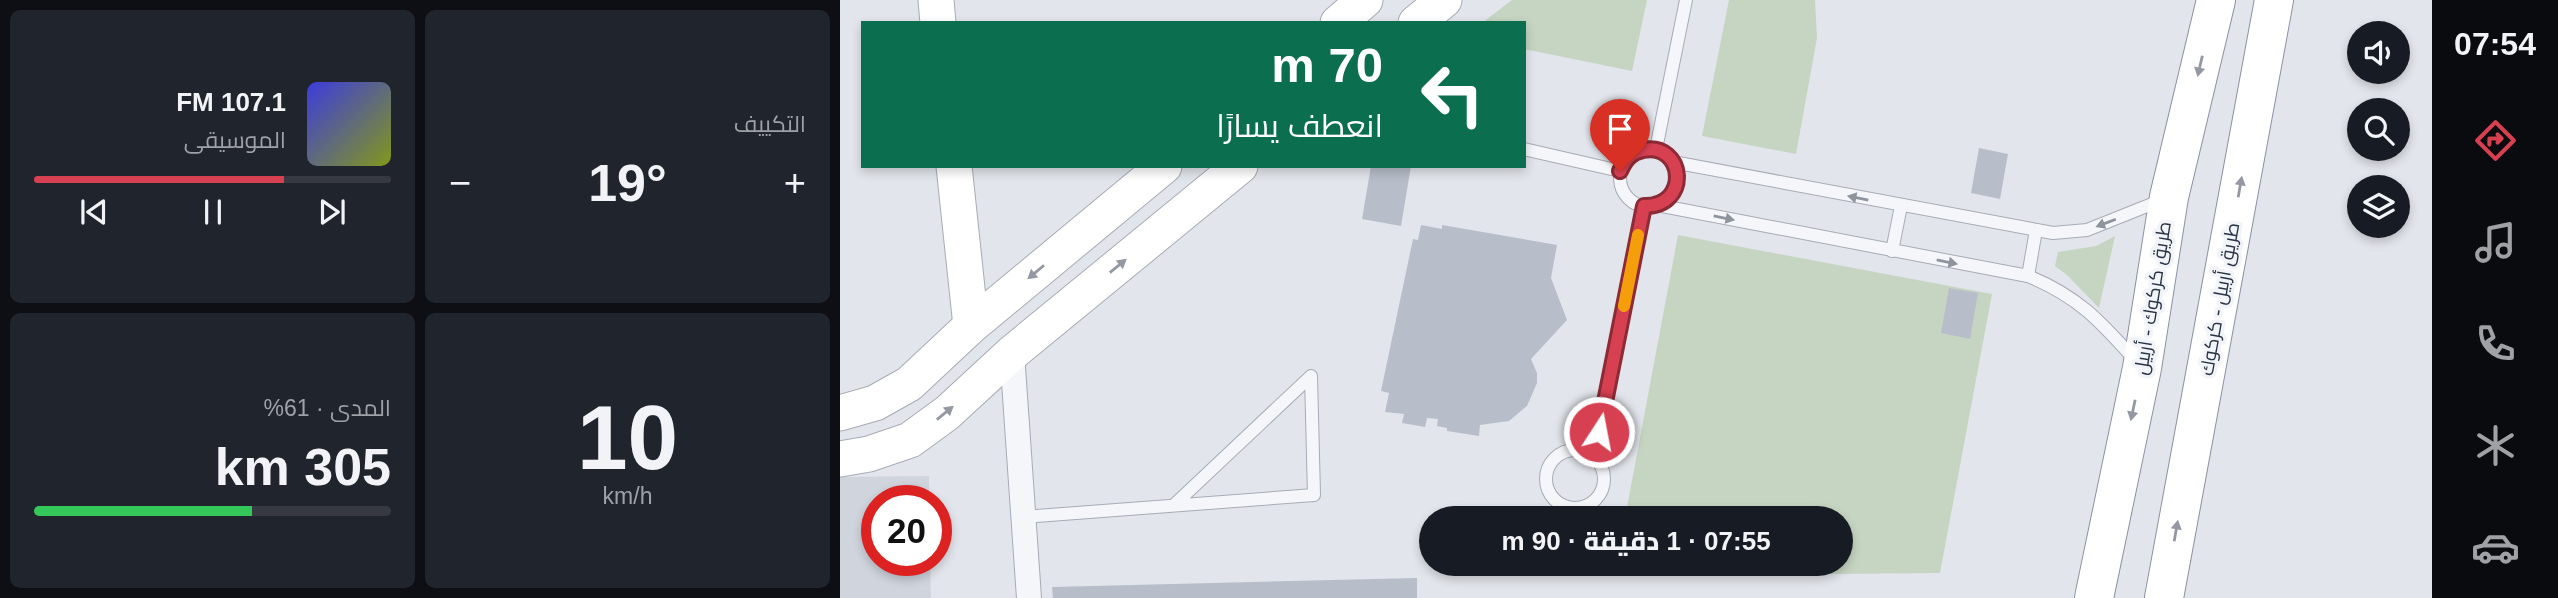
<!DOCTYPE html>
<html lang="ar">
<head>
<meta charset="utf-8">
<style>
  body { margin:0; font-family:Arial,Cairo,sans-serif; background:#20242c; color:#f1f3f6; direction:rtl; height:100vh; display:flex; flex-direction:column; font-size:26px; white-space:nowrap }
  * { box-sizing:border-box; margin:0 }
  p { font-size:23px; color:#9ea1a6 }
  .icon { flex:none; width:38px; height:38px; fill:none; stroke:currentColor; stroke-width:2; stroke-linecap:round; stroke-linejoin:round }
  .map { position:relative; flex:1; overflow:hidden; direction:ltr }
  .drawer { display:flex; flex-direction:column; gap:10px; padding:10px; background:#0d0f14; width:840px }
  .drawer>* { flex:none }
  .top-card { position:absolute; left:21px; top:21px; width:665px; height:147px; border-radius:0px; box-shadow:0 4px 10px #0003; direction:rtl; background:#0b6e4f; color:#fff; overflow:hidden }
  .buttons { position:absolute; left:1507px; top:21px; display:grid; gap:14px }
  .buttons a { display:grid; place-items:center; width:63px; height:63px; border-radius:50%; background:#171b24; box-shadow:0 4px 10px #0003; font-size:35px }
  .speed { position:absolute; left:21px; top:485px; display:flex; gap:14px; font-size:35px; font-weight:700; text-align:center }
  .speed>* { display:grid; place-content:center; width:91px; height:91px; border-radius:50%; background:#171b24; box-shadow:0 4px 10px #0003; line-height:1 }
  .speed .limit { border:10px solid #d22; background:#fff; color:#111 }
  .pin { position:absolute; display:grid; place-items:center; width:60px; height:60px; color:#fff; margin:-72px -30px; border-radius:50% 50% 50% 0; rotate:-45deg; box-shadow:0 0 7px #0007 }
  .pin .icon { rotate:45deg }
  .me { position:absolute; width:77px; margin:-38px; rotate:11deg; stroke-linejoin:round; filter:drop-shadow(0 0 5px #0008) }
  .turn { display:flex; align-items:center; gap:24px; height:147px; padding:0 28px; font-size:32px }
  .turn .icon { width:91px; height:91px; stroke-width:2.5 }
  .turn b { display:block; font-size:49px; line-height:60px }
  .big { font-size:52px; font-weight:800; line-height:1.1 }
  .drawer .widget { flex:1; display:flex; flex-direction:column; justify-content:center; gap:10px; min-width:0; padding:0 24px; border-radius:10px; background:#20242c }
  .drawer .dial { align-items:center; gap:0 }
  .dial b { font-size:91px; line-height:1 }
  .song { display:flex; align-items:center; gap:21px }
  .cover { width:84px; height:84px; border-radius:10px; background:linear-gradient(135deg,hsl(240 70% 55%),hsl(70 70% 35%)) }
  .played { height:7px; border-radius:4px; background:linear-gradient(90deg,#d74051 70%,#363941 70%) }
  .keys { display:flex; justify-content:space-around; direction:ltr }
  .heat { display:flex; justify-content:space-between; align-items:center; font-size:38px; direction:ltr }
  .charge { height:10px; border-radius:5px; background:linear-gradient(90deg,#34c759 61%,#363941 0) }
  .drawer .tiles { flex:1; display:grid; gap:10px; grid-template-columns:repeat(2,1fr) }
  .trip { position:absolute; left:579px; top:506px; width:434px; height:70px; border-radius:35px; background:#171b24; box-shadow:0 4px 10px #0003; font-weight:800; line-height:70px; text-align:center; direction:rtl }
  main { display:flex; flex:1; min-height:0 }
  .dock { display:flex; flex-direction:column; width:126px; justify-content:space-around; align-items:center; background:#090b0e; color:#9ea1a6 }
  .dock .icon { width:49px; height:49px }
  .dock .on { color:#d74051 }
  .dock b { font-size:32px; color:#f1f3f6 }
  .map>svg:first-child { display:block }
  .built { fill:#cfd4dd }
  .green { fill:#c6d5c2 }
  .building { fill:#b8bec9 }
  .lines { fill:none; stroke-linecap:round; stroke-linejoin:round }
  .lane-casing { stroke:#a6acb6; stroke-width:14 }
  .street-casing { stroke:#a6acb6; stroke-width:26 }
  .secondary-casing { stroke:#a6acb6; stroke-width:37 }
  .highway-casing { stroke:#8892a3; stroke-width:40 }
  .lane { stroke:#f5f6f9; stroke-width:12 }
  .street { stroke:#f5f6f9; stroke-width:24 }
  .secondary { stroke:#fff; stroke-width:35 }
  .highway { stroke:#fff; stroke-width:38 }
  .oneway { fill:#9498a2 }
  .oneway2 { fill:#8e949e }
  .route-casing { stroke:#8c2a35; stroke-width:18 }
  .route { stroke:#d74051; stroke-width:12 }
  .slow { stroke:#f59e0b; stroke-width:12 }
  .labels { text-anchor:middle; stroke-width:7; stroke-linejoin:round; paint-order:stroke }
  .street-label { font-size:19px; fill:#283244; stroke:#f1f4f8 }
</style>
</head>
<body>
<main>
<nav class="dock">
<b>07:54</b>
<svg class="icon on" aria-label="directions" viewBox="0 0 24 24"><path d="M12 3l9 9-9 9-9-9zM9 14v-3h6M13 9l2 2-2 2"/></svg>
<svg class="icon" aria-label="music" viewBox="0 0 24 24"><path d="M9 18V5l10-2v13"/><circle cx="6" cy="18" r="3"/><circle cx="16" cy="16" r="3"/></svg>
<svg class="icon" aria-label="phone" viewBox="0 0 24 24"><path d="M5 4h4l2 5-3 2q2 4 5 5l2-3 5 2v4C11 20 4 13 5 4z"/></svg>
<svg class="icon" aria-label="climate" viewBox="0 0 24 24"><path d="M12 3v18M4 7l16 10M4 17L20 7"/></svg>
<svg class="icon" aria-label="car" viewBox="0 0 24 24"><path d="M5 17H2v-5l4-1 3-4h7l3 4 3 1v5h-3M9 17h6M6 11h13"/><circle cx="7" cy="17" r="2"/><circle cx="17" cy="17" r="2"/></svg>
</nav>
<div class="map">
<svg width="1592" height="598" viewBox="0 0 1592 598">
  <rect width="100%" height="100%" fill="#e2e5eb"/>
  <!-- built -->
  <path class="built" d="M89,476V500H37V560H90L91,598H0V477Z"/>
  <!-- green -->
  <g class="green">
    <path d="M672,0H807L792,71L684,49V23H642Z"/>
    <path d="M889,0H975L977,38L956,154L862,136Z"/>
    <path d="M838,235L1152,294L1100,573L774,576L776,564H1001V518H785Z"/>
    <path d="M1275,236L1259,308L1227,275L1215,266L1218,252L1256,246Z"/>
  </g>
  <!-- building -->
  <g class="building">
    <path d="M1139,148L1168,154L1160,199L1131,193Z"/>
    <path d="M531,166H571L561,226L522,219Z"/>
    <path d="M581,225L602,229V225L717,245L711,278L727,320L691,359L697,373V383L687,406L669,421L640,425L639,436L607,431V428L597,426L598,419L587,418L585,427L562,423L564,414L545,412L549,393L541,391L573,239L578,240Z"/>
    <path d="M1109,288L1138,293L1130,339L1101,333Z"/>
    <path d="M577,578V598H213L212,587Z"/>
  </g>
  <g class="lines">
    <!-- lane casing -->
    <g class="lane-casing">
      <g id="lane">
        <path d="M684,149L780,171"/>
        <path d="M816,149L846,0"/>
        <circle cx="809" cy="178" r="29"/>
        <path d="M833,162L1213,233L1247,230L1322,200"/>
        <path d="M817,205L1188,276C1239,297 1260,321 1296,361"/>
        <path d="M1052,251L1061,206"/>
        <path d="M1188,276L1196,230"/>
        <circle cx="735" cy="479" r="29"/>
        <path d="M754,457L804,206"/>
        <path d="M183,517L474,495L471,376L335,504"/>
      </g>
    </g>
    <!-- street casing -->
    <g class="street-casing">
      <path id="street" d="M172,353L189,598"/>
    </g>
    <!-- secondary casing -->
    <g class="secondary-casing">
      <g id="secondary">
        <path d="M96,0L98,23"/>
        <path d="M498,23L525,0"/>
        <path d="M576,23L604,0"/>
        <path d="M114,166L131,326"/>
        <path d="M0,413L35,403L69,384L131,326L324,166"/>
        <path d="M0,459L29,454L70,440L107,413L172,353L400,166"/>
      </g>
    </g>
    <!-- highway casing -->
    <g class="highway-casing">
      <g id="highway">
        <path d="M1254,598L1302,368L1329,197L1376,0"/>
        <path d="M1324,598L1434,0"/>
      </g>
    </g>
    <!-- lane -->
    <use href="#lane" class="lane"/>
    <!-- street -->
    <use href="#street" class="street"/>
    <!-- secondary -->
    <use href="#secondary" class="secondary"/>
    <!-- highway -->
    <use href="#highway" class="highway"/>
  </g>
  <!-- one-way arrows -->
  <defs><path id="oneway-solid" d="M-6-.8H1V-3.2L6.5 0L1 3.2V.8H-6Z" transform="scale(1.75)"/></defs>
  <g class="oneway">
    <use href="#oneway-solid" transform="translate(1360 66) rotate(103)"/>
    <use href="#oneway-solid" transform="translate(1400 187) rotate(-80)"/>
    <use href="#oneway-solid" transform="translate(278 266) rotate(-39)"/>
    <use href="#oneway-solid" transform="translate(196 272) rotate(140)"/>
    <use href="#oneway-solid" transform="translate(1293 410) rotate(102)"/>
    <use href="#oneway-solid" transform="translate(105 413) rotate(-39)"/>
    <use href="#oneway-solid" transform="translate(1336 531) rotate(-80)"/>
  </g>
  <g class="oneway2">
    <use href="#oneway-solid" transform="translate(1018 198) rotate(-169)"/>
    <use href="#oneway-solid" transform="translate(884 218) rotate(11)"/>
    <use href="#oneway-solid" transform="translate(1266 223) rotate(159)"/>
    <use href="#oneway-solid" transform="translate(1107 262) rotate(11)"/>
  </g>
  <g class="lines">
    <!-- route casing -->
    <g class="route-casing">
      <path id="route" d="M759,432L804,206C851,207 845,142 803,150C791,152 785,160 780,171"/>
    </g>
    <!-- route -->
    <use href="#route" class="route"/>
    <!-- slow -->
    <path class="slow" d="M784,306L798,235"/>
  </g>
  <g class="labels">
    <!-- street labels -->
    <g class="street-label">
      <text transform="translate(1312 298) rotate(-81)" y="7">طريق كركوك - أربيل</text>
      <text transform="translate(1379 299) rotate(-80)" y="7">طريق أربيل - كركوك</text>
    </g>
  </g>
</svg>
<div class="buttons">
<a><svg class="icon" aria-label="sound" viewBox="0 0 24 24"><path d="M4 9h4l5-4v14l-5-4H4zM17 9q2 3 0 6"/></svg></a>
<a><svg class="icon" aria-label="search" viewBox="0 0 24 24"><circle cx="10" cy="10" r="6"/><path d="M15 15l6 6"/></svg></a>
<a><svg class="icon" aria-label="layers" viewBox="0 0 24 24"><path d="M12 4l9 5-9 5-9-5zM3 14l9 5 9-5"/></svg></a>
</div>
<div class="speed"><div class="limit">20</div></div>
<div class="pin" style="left:780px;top:171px;background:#d93025"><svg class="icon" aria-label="arrive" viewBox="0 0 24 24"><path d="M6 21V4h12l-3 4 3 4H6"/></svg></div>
<svg class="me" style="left:759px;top:432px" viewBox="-20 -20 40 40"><circle r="17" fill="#d74051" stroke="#fff" stroke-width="3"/><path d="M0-11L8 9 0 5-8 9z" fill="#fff"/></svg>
<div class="trip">07:55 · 1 دقيقة · 90 m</div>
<div class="top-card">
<div class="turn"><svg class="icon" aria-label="left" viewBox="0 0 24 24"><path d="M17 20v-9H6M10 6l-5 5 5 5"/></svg><div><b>70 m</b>انعطف يسارًا</div></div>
</div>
</div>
<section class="drawer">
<div class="tiles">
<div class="widget"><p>التكييف</p>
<div class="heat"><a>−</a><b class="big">19°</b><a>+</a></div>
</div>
<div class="widget">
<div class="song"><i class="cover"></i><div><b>107.1 FM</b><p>الموسيقى</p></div></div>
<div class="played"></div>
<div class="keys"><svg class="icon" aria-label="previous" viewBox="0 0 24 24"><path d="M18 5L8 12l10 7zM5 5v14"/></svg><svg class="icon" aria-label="pause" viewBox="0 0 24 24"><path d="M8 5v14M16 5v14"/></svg><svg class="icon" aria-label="next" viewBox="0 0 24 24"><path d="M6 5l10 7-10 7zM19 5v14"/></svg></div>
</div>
<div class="widget dial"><b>10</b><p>km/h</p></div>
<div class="widget"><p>المدى · 61%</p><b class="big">305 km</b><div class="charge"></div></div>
</div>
</section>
</main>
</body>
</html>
